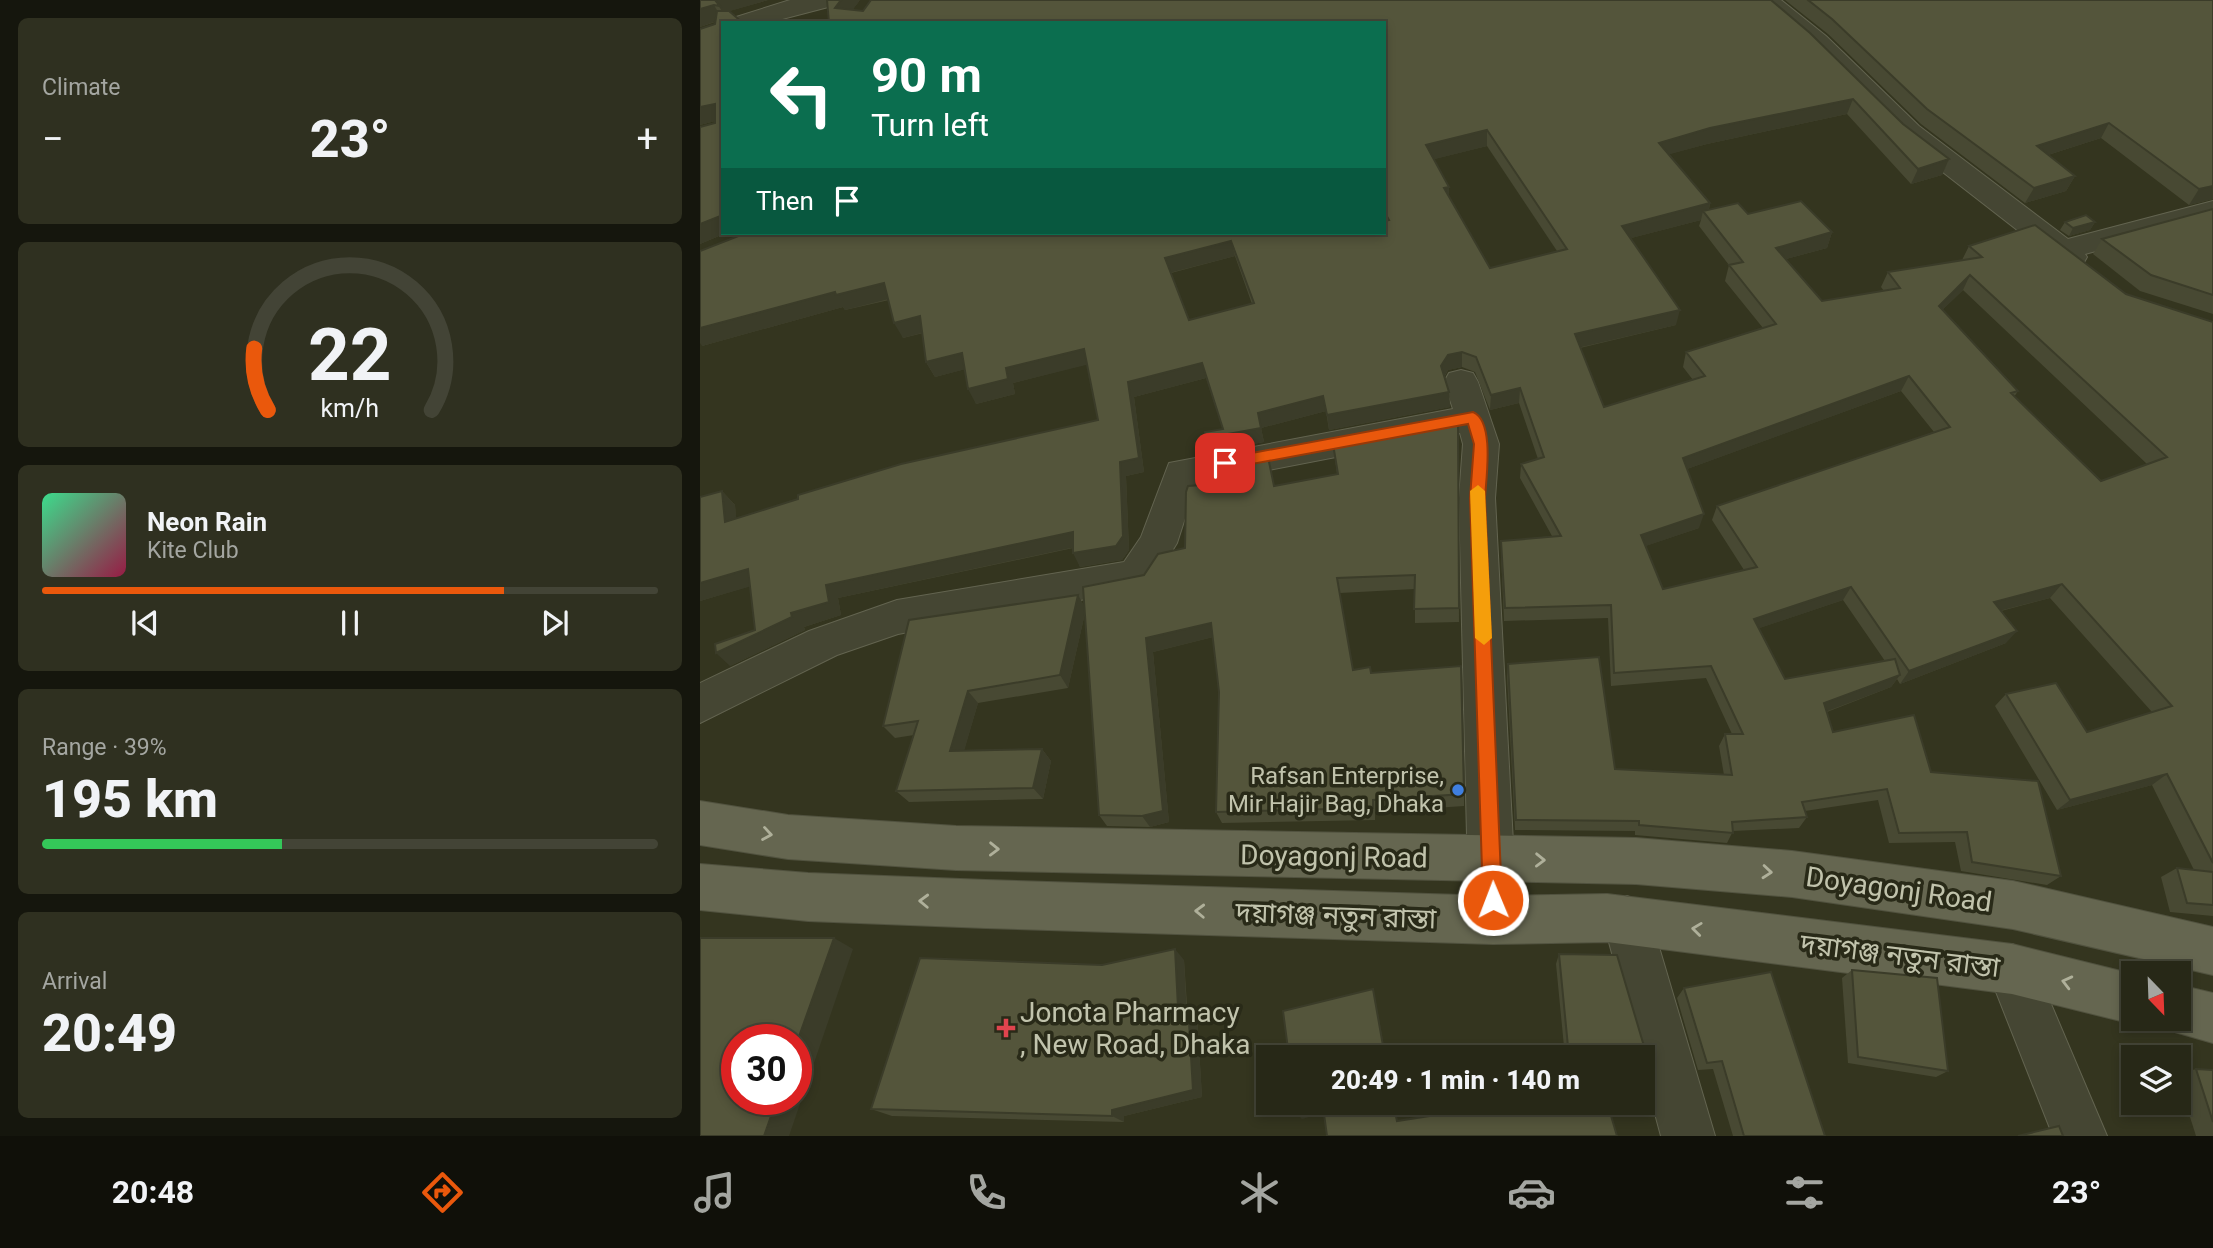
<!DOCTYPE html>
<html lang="en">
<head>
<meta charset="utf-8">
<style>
  body { margin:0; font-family:Roboto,"Noto Sans Bengali",sans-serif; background:#2f3020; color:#f1f3f6; height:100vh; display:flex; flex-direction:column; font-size:26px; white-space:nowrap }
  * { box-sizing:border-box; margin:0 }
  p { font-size:23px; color:#a4a6a1 }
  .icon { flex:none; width:38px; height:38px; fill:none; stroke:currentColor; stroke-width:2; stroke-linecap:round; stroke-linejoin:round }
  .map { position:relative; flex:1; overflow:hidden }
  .details { display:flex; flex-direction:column; gap:18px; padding:18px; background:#15160d; width:700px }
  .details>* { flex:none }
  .hud { position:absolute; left:21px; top:21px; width:665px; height:214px; border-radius:0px; box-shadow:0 4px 10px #0003,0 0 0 2px #434436; background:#0b6e4f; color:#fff; overflow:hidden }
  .needle { width:46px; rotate:157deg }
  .controls { position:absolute; left:1421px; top:961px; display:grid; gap:14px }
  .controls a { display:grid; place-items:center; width:70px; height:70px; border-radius:0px; background:#272817; box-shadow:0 4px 10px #0003,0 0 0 2px #434436; font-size:35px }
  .speed { position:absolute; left:21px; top:1024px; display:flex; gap:14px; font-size:35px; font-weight:700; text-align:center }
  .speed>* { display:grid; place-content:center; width:91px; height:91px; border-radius:50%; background:#272817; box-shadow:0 4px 10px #0003,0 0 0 2px #434436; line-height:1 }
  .speed .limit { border:10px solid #d22; background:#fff; color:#111 }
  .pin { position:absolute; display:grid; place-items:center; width:60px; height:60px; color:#fff; margin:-30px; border-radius:14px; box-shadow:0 4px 10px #0006 }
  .me { position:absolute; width:77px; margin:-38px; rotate:359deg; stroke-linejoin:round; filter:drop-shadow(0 0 5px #0008) }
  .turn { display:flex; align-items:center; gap:24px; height:147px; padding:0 35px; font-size:32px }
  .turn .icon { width:91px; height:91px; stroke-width:2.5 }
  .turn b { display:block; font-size:49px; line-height:60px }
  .then { display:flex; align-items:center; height:66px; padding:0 35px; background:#0003; gap:14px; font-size:26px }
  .big { font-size:52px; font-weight:800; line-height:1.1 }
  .details .widget { flex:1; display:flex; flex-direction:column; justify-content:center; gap:10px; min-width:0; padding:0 24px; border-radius:10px; background:#2f3020 }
  .details .dial { align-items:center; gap:0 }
  .dial svg { height:182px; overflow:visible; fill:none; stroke:#434436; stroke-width:7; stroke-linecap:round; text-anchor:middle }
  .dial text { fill:#f1f3f6; stroke:none }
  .song { display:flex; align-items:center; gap:21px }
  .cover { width:84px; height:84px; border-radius:10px; background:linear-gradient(135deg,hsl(150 70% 55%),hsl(340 70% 35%)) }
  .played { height:7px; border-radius:4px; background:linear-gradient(90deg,#ea580c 75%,#434436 75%) }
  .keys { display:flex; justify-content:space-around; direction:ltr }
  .heat { display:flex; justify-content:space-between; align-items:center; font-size:38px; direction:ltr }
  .charge { height:10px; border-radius:5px; background:linear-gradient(90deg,#34c759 39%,#434436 0) }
  .trip { position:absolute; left:556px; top:1045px; width:399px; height:70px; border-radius:0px; background:#272817; box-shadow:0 4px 10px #0003,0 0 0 2px #434436; font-weight:800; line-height:70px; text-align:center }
  .menu { display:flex; height:112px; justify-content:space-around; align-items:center; background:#101009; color:#a4a6a1 }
  .menu .icon { width:49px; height:49px }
  .menu .selected { color:#ea580c }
  .menu b { font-size:32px; color:#f1f3f6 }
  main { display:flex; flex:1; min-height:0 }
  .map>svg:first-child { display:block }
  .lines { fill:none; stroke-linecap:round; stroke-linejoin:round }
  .minor-casing { stroke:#636450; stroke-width:2 }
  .major-casing { stroke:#51523f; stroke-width:2 }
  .minor { fill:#454633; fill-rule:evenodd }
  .major { fill:#656650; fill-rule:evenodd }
  .wall { fill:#484933; fill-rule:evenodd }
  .shaded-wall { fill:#3b3c29 }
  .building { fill:#54553b; stroke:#3b3c29; stroke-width:2; fill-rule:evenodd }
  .oneway { stroke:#afb09a }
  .route { fill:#ea580c; stroke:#983908; stroke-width:2 }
  .slow { fill:#f59e0b }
  .shop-dot { fill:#3f7fe0; stroke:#292a18; stroke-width:2.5 }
  .health-dot { fill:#e0444e; stroke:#292a18; stroke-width:2.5 }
  .labels { text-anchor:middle; stroke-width:7; stroke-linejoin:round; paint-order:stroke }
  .poi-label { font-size:24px; fill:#c1c3ac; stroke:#292a18; text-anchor:end }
  .near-street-label { font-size:28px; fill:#c1c3ac; stroke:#292a18 }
  .near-poi-label { font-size:28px; fill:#c1c3ac; stroke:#292a18; text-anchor:start }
</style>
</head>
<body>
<main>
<section class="details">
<div class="widget"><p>Climate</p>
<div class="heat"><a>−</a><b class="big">23°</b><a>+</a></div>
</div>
<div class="widget dial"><svg viewBox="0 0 100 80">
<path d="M14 69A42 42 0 1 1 86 69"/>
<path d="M14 69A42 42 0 0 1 8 42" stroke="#ea580c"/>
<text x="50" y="56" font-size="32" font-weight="700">22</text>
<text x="50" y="72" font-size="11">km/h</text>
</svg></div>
<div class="widget">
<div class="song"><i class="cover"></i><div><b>Neon Rain</b><p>Kite Club</p></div></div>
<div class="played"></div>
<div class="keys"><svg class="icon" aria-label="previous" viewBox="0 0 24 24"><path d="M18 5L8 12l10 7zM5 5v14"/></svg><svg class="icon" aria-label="pause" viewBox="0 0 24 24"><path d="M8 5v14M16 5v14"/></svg><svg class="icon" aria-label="next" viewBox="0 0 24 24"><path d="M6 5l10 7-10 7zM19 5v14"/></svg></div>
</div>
<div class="widget"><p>Range · 39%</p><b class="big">195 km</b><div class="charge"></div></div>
<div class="widget"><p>Arrival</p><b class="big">20:49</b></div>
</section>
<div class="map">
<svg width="1513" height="1136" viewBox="0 0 1513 1136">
  <rect width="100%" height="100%" fill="#34351f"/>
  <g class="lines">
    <!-- minor casing -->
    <g class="minor-casing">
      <g id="minor">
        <path d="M90,0H140L136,5L67,23H30L33,18Z"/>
        <path d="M1054,0H1081L1126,36L1219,126L1368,239L1513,201V219L1385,254L1387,257L1383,264L1372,267L1361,264L1199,138L1108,46Z"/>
        <path d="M761,370L773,373L778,382L799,444L795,498L817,920L810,937L793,944L776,937L769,920L759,498L763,444L760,433L496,484L477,543L450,587L198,634L137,655L0,723V683L109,631L197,600L424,562L441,537L469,463L753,409L744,382L749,373Z"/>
        <path d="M927,896L944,903L951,920L1015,1136H961L943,1069V1057H940L903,920L910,903Z"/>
        <path d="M1312,944L1329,952L1407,1136H1353L1287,969L1295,952Z"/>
      </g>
    </g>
    <!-- major casing -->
    <g class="major-casing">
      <g id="major">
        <path d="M0,801L88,815L256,826L936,838L1092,851L1313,881L1513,927V975L1313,929L1092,897L936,884L256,870L88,859L0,845Z"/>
        <path d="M0,864L108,873L286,880L793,896L907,894L1312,944L1433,974V1018H1446L1433,1024L1312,994L907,942L793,944L286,928L108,921L0,910Z"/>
        <path d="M1479,985L1513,993V1043L1461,1028L1457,1018H1479Z"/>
      </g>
    </g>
    <!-- minor -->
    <use href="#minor" class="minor"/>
    <!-- major -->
    <use href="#major" class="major"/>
  </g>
  <!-- wall -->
  <g class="wall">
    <path d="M0,0H68L29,11L23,23V233H26L0,244V127L15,123V121L0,125L15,22L0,27Z"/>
    <path d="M160,0L152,10L163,11L1071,0L1203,124L1249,159L1242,175L1211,184L1147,114L1007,144L969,154L1010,203L1009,209L1048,214L1132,232L1127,248L1086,259L1122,301L1184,291L1181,287L1188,272L1262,260L1269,246L1513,322V916L1470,912L1461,877L1477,868L1494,870L1452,785L1357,810L1295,706L1306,694L1387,732L1452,712L1350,598L1301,611L1306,643L1200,684L1197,679L1191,687L1127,712L1133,732L1231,772L1361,876L1347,885L1261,871L1255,842L1189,843L1178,800L1105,811L1107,817L1099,828L1033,831L1027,843L935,835V831L815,830L807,676L808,664L915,769L1024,775L1019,746L1025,734H1032L1006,678L911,686L908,618L804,621L801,555V541L852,536L820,478L821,464L838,459L819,403L790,410L775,372L762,367L748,370L745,376L749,392L750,407L629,430L626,411L561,428L564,442L511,452L523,429L506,378L434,397L444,472L426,476L429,550L422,560L380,567L373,548L138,598L141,615L104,627L105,630L30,666L55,630L50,586L0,601L22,491L35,505L36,519L398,420L387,364L313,383L315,394L276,404L265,369L235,377L226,362L223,333L203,338L189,300L145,310L143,307L2,346L0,251L684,233V23H129ZM787,146L857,251L790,268L749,197V187L734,159ZM1001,220L999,226L1029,265L1025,281L1063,328L986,352L983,367L993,380L904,407L880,348L976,325L931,238ZM535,256L552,304L489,320L471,273ZM1263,290L1447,464L1401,481L1314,397L1318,391L1242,310ZM1201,391L1234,432L1017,506L1012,520L1044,570L963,589L945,546L999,528L987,469ZM1143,600L1185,661L1085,679L1059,628Z"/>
    <path d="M1085,0H1513V199L1489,205L1401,138L1348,155L1375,176L1366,191L1325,203L1221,124L1128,34Z"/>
    <path d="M1513,209V314L1440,291L1393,254L1402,239Z"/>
    <path d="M1365,222H1395L1390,230L1369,236L1360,230Z"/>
    <path d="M758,420L759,622L715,623V589L640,593L653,670L671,673L764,794V806L675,812V820L522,823L516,812L519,692L513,637L453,652L469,822L450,827L407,826L399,815L385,613L368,688L278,703L264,750L342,749L351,761L343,799L209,802L196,791L214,735L195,738L183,726L378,595L384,606L444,575L485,548L574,486L637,474L633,444Z"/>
    <path d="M859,954L917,955L946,1053L948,1071L943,1076V1057H865L856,964Z"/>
    <path d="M484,960L487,1005L497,1014L502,1097L424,1116V1122L192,1116L171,1109L402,965Z"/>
    <path d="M1152,970L1248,1071L1236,1077L1148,1063L1142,978Z"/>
    <path d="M984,988L1125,1136H1033L1013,1069L998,1070L977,998Z"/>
    <path d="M1496,1069L1513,1070V1136H1496L1479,1082V1074Z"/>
  </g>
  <!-- shaded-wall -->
  <g class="shaded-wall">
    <path d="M15,0H68L23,13Z"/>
    <path d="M141,0H160L143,23L135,8Z"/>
    <path d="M14,5L22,19L0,27V9Z"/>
    <path d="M1153,99L1147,114L1007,144L956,158L959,143L1010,128Z"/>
    <path d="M15,104L23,119L0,125V107Z"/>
    <path d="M1409,123L1401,138L1329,161L1337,146Z"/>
    <path d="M787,130V146L727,161L726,145Z"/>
    <path d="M1249,159L1242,175L1211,184L1218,169Z"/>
    <path d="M1375,176L1366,191L1325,203L1334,188Z"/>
    <path d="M1513,186V199L1489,205L1499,189Z"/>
    <path d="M749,187V203L744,188Z"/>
    <path d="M1010,203L1007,216L1003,211L1001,220L920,241L922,226Z"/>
    <path d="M20,215L23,219V233H26L0,244V224Z"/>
    <path d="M1395,222L1390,230L1369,236L1373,228Z"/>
    <path d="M1132,232L1127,248L1071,263L1076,248Z"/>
    <path d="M531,241L535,256L469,273L465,258Z"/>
    <path d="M1270,275L1263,290L1231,321L1239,306Z"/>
    <path d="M184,283L193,298L145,310L143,307L2,346L0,343V328L135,292Z"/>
    <path d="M980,310L976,325L873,349L875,334Z"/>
    <path d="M220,316L229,331L203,338L194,323Z"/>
    <path d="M384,349L390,364L313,383L315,394L276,404L268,389L306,368Z"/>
    <path d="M762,352V367L748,370L742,381L741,366L748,355Z"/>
    <path d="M262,353L270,368L235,377L226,362Z"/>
    <path d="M502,363L506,378L434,397L444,472L426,476L429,550L422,560L380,567L373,553L420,462L428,382Z"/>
    <path d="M1209,376L1201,391L979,472L983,458Z"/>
    <path d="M820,388L819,403L790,410L791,395Z"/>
    <path d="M749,392L750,407L629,430L627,415Z"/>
    <path d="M623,396L626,411L561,428L558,413Z"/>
    <path d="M561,428L564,442L511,452L506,438Z"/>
    <path d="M22,491L35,505L38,536L25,522Z"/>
    <path d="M1004,514L999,528L937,549L941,535Z"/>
    <path d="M373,532L380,546L138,598L141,615L104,627L105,630L30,666L16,653L91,613L126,585Z"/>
    <path d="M48,569L62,583L0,601V583Z"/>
    <path d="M1362,584L1350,598L1283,615L1294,602Z"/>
    <path d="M1151,587L1143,600L1048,632L1054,619Z"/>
    <path d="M378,595L386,609L368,688L360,675Z"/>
    <path d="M511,623L517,636L453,652L469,822L450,827L442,816L446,638Z"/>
    <path d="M1317,631L1306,643L1200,684L1209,671Z"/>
    <path d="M1200,675L1191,687L1117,715L1124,703Z"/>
    <path d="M268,691L278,703L261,762L250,751Z"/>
    <path d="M342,749L351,761L343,799L333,788Z"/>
    <path d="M1467,774L1452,785L1357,810L1370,800Z"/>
    <path d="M134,938L153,949L89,1136H64L77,1099H96V1045Z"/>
    <path d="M475,949L484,960L487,1017L478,1007Z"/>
    <path d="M673,989L675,997L686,1057H685Z"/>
    <path d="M488,1005L497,1014L502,1097L424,1116V1122L412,1116V1110Z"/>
    <path d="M623,1107L627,1112L602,1119L597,1114Z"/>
  </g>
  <!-- building -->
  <g class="building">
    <path d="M0,0H15L20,6L14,5L0,9Z"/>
    <path d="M127,0H141L135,8L163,11L171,0H1071L1110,33L1203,124L1249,159L1218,169L1153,99L1010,128L959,143L1010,203L922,226L980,310L875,334L904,407L1005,376L986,352L1076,324L1029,265L1043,262L1003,211L1038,203L1048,214L1101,201L1132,232L1076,248L1122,301L1200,288L1188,272L1282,257L1269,246L1335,225L1426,294L1513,322V863L1467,774L1370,800L1306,694L1356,683L1387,732L1472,706L1362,584L1294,602L1317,631L1209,671L1151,587L1054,619L1085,679L1195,659L1200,675L1124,703L1133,732L1214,715L1231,772L1338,781L1361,876L1272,862L1267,832L1199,833L1187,789L1102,802L1107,817L1032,822L1033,833L939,825V821L816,820L808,664L899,657L915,769L1032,775L1025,734H1043L1011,666L914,673L911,605L805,608L801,541L861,536L821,464L844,457L820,388L791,395L776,357L762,352L748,355L741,366L749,392L627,415L623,396L558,413L561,428L506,438L505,432L523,429L502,363L428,382L439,458L420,462L423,536L416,546L373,553V532L126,585L129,602L91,613L92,617L16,653L15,644L55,630L48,569L0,583V497L22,491L25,522L98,499V495L201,464L398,420L384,349L306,368L308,379L268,389L262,353L226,362L220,316L194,323L184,283L136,295L135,292L0,328V251L46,233H622L623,235L634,233H684V221L689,220L684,211V23H129ZM787,130L867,249L790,268L744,188L749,187L726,145ZM531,241L554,303L489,320L465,258ZM1270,275L1467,457L1401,481L1311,393L1318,391L1239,306ZM1209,376L1250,427L1017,506L1057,567L963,589L941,535L1004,514L983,458Z"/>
    <path d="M1108,0H1513V186L1499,189L1409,123L1337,146L1375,176L1334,188L1227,109L1132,19Z"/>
    <path d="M17,11H29L43,23H23V215L0,224V127L15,123V104L0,107V29L15,24Z"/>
    <path d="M1513,209V295L1451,275L1402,239Z"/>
    <path d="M1386,215L1395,222L1373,228L1365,222Z"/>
    <path d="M758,420L759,608L714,609L715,575L637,578L653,670L670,667L671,673L761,666L764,794L673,800V808L516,812L519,692L511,623L446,638L463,811L442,816L399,815L383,587L444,575L458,554L485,548L486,492L488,486L514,484L511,467L568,457L574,486L638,474L633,444Z"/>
    <path d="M378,595L360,675L268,691L250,751L342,749L333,788L196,791L218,721L183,726L209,620Z"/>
    <path d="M1477,868L1513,872V905L1487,903Z"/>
    <path d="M0,938H134L96,1045V1040H37V1099H77L64,1136H0Z"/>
    <path d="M475,949L478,1007L488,1005L493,1090L412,1110V1116L171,1109L220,958L402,965Z"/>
    <path d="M859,954L917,955L946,1053L948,1071H943V1057H869Z"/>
    <path d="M1152,970L1237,978L1248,1071L1158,1057Z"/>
    <path d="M1071,972L1125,1136H1044L1022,1061L1007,1063L984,988Z"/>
    <path d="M673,989L685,1057H589L583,1011Z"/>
    <path d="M1496,1069L1513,1070V1122Z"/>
    <path d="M595,1102H693L697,1121L819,1102H907L917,1136H627L623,1107L597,1114Z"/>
    <path d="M1359,1126L1363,1136H1318Z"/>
  </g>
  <!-- one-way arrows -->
  <defs><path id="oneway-chevron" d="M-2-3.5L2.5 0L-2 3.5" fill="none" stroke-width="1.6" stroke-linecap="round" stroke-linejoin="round" transform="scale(1.75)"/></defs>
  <g class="oneway">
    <use href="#oneway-chevron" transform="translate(67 834) rotate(9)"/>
    <use href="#oneway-chevron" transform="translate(294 849) rotate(1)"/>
    <use href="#oneway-chevron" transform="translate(840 860) rotate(1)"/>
    <use href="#oneway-chevron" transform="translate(1067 872) rotate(5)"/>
    <use href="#oneway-chevron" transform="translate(224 901) rotate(-178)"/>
    <use href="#oneway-chevron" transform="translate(500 911) rotate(-178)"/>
    <use href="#oneway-chevron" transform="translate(997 929) rotate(-173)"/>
    <use href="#oneway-chevron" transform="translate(1367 982) rotate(-166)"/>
  </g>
  <!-- route -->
  <path class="route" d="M773,412C795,421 786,479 785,498L802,900L799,906L793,909L786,906L783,900L770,498L774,444L768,424L525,469L517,463L525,458Z"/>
  <!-- slow -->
  <path class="slow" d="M778,485L785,491L792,638L784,645L775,638L770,491Z"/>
  <!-- markers -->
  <circle class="shop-dot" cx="758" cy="790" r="7"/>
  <path class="health-dot" d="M302.5 1017.5h7v7h7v7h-7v7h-7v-7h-7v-7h7z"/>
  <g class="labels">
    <!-- poi labels -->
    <g class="poi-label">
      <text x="744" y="784">Rafsan Enterprise,<tspan x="744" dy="28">Mir Hajir Bag, Dhaka</tspan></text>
    </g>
    <!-- near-street labels -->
    <g class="near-street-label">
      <text transform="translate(634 856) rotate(1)" y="10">Doyagonj Road</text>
      <text transform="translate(1199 889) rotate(8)" y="10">Doyagonj Road</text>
      <text transform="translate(636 915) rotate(2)" y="10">দয়াগঞ্জ নতুন রাস্তা</text>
      <text transform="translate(1200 955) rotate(7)" y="10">দয়াগঞ্জ নতুন রাস্তা</text>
    </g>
    <!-- near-poi labels -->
    <g class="near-poi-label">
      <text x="320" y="1022">Jonota Pharmacy<tspan x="320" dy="32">, New Road, Dhaka</tspan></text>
    </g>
  </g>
</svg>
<div class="controls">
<a><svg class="needle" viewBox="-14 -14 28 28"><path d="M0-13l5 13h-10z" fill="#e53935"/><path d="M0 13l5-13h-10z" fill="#a4a6a1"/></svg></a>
<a><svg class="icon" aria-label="layers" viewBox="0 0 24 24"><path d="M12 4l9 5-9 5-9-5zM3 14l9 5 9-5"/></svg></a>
</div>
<div class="speed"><div class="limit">30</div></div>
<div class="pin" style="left:525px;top:463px;background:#d93025"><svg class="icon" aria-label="arrive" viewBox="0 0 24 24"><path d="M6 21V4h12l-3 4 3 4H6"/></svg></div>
<svg class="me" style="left:793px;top:900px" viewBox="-20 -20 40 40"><circle r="17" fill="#ea580c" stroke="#fff" stroke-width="3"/><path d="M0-11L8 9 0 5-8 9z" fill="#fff"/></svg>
<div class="trip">20:49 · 1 min · 140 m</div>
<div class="hud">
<div class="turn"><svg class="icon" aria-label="left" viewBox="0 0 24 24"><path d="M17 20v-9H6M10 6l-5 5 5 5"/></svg><div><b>90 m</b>Turn left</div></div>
<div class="then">Then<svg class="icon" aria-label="arrive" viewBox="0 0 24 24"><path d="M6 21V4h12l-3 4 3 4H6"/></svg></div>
</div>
</div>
</main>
<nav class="menu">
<b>20:48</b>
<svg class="icon selected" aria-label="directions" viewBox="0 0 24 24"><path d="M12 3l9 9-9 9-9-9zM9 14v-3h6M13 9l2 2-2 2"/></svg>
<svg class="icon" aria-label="music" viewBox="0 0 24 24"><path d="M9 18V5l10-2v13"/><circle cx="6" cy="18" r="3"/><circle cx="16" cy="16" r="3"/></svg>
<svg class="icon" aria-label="phone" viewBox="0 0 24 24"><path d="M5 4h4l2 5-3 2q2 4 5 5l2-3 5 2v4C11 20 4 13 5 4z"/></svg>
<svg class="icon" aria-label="climate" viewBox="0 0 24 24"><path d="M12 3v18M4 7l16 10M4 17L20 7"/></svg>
<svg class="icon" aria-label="car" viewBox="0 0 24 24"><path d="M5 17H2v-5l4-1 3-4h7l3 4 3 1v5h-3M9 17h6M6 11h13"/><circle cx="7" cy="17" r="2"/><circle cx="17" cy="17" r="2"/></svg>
<svg class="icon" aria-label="filters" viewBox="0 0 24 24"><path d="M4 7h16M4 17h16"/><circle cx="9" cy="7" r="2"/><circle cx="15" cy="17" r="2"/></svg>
<b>23°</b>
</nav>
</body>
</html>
